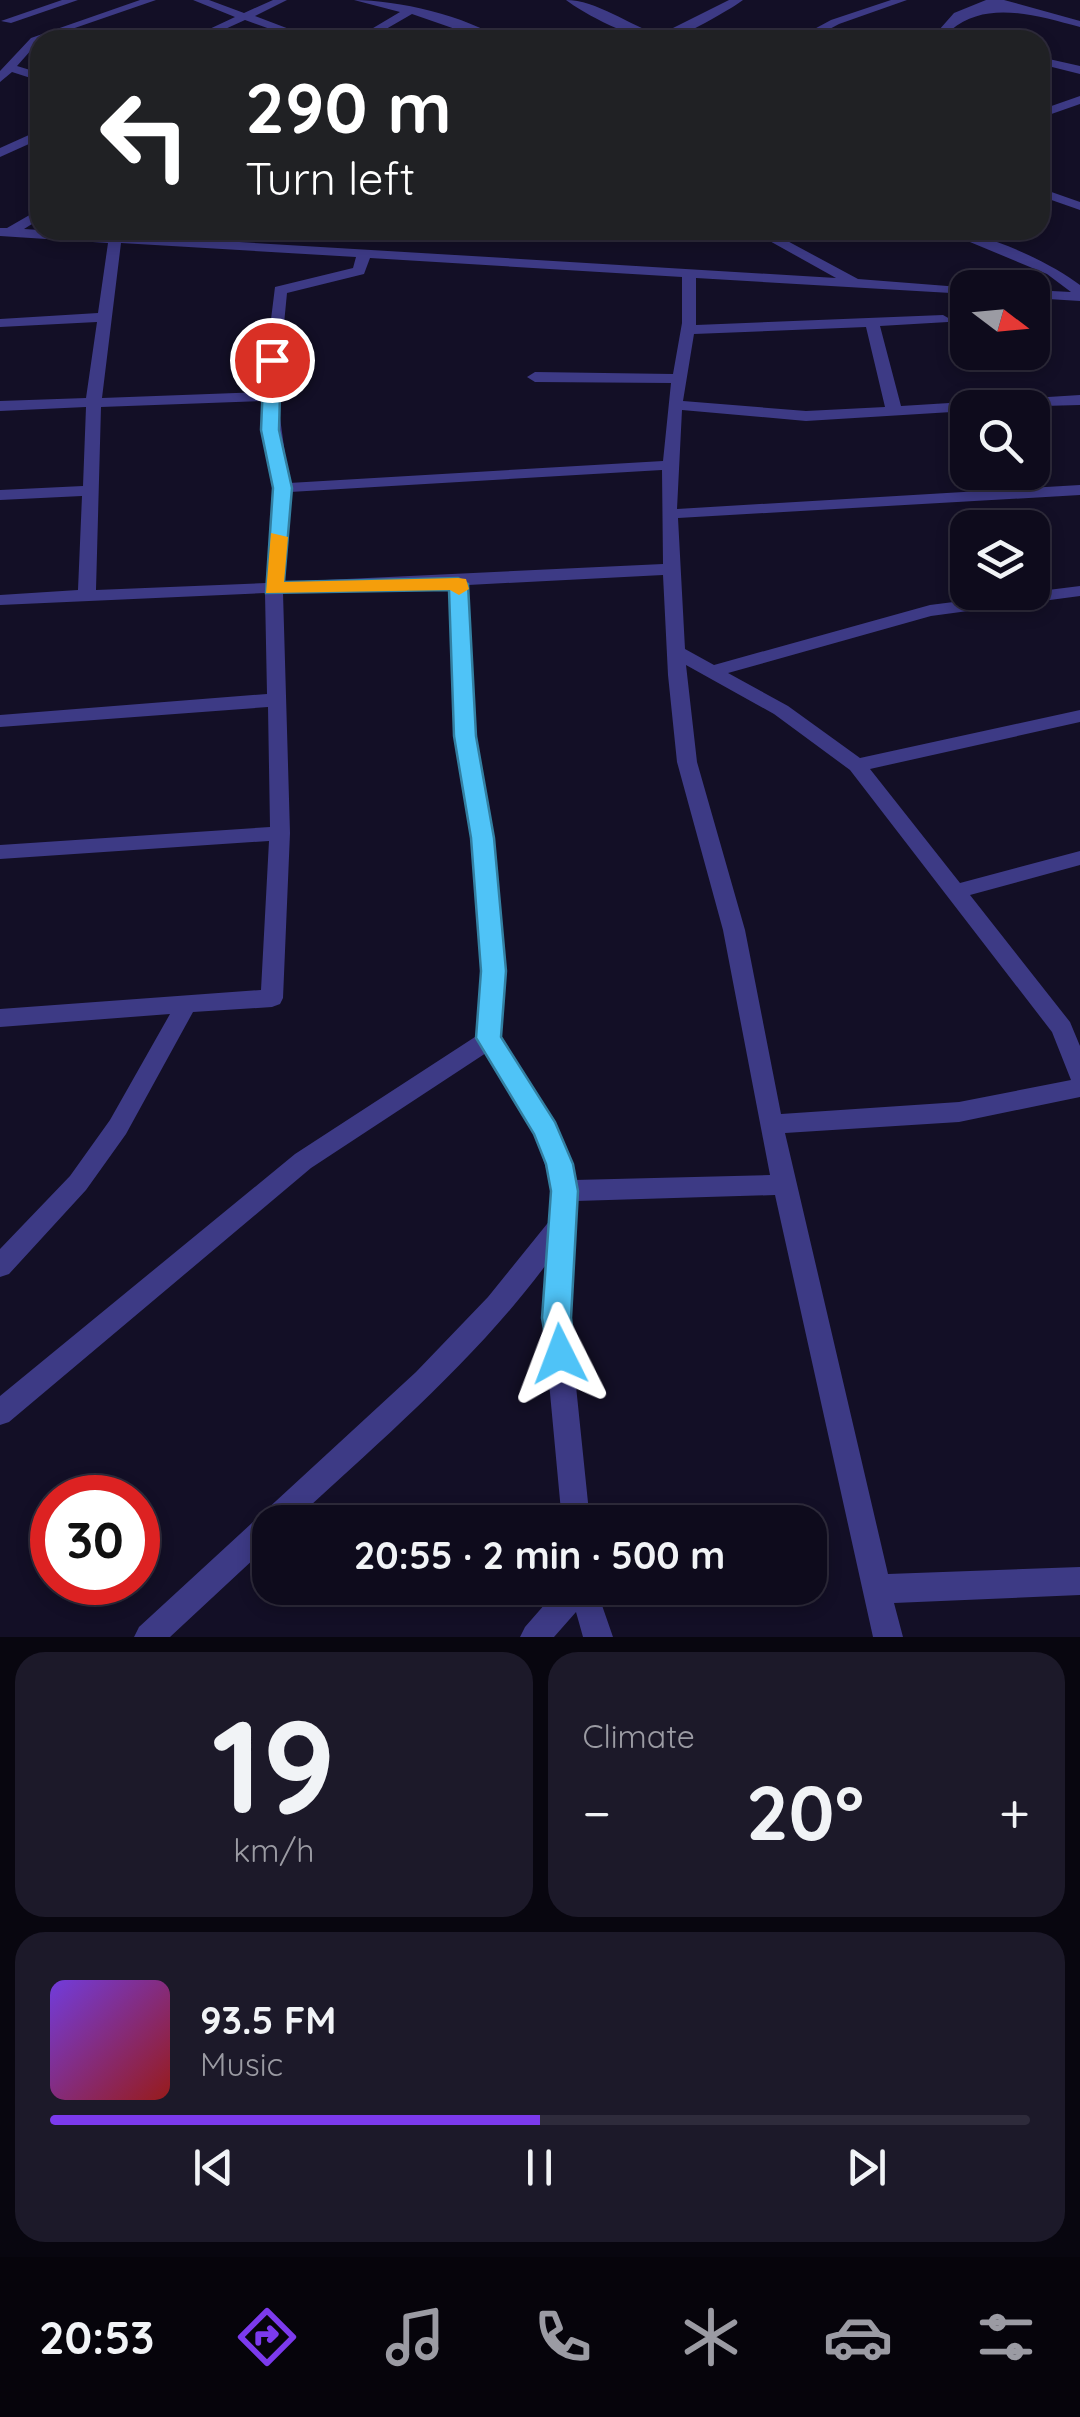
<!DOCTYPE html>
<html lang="en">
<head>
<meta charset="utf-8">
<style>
  body { margin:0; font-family:Quicksand,sans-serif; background:#1c1929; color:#f1f3f6; height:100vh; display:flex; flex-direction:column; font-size:38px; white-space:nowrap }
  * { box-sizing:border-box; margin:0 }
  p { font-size:32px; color:#9b9ba3 }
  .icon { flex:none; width:55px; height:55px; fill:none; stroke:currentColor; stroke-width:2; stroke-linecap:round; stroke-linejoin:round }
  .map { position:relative; height:1637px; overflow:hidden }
  .details { display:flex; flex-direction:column; gap:15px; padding:15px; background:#08060f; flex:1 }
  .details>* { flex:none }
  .guide { position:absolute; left:30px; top:30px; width:1020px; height:210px; border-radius:30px; box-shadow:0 5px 15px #0003,0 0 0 2px #2e2b3b; background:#202124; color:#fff; overflow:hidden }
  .needle { width:65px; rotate:106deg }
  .tools { position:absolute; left:950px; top:270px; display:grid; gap:20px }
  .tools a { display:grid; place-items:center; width:100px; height:100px; border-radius:20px; background:#0e0b1c; box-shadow:0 5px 15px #0003,0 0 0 2px #2e2b3b; font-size:50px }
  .speed { position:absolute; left:30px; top:1475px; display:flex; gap:20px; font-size:50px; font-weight:700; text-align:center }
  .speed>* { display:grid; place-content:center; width:130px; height:130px; border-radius:50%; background:#0e0b1c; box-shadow:0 5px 15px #0003,0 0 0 2px #2e2b3b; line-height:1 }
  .speed .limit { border:15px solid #d22; background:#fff; color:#111 }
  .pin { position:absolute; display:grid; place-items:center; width:85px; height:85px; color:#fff; margin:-42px; border:5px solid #fff; border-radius:50%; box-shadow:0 2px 10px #0007 }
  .me { position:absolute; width:110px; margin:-55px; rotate:357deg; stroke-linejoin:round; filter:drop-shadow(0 0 8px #0008) }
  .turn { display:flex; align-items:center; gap:35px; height:210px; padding:0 50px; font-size:45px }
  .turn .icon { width:130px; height:130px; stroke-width:2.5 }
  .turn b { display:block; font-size:70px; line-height:85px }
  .big { font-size:75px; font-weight:700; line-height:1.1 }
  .details .tile { flex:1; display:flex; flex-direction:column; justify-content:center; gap:15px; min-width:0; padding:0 35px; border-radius:30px; background:#1c1929 }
  .details .dial { align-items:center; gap:0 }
  .dial b { font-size:130px; line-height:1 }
  .song { display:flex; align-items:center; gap:30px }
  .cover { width:120px; height:120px; border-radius:15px; background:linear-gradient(135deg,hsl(260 70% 55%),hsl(0 70% 35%)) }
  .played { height:10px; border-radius:5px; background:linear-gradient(90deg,#7c3aed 50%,#2e2b3b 50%) }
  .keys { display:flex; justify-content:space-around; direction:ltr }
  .heat { display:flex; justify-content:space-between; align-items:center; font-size:55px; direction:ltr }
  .details .tiles { flex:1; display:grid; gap:15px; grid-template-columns:1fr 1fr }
  .tile:last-child { grid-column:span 2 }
  .trip { position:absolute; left:252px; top:1505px; width:575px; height:100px; border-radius:30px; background:#0e0b1c; box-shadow:0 5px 15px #0003,0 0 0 2px #2e2b3b; font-weight:700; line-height:100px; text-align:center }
  .menu { display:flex; height:160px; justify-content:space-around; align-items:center; background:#06040b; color:#9b9ba3 }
  .menu .icon { width:70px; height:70px }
  .menu .active { color:#7c3aed }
  .menu b { font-size:45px; color:#f1f3f6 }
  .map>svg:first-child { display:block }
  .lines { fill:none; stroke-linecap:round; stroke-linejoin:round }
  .street { fill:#3d3a85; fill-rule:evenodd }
  .route { fill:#4fc3f7; stroke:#337fa1; stroke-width:2.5 }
  .slow { fill:#f59e0b }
</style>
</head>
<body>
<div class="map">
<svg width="1080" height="1637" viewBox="0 0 1080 1637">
  <rect width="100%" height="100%" fill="#130f26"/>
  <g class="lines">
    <!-- street -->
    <g class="street">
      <path d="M62,0H78L11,23L1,21Z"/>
      <path d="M140,0H156L40,40L17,66L40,73V81L12,72L0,82V71L31,38Z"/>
      <path d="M193,0H209L244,13L273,0H287L255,16L318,40H301L245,20L201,40H186L235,17Z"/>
      <path d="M354,0C398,0 466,16 503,40H487L412,14L367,40H353L400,12Z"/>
      <path d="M566,0C596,0 629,25 659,35L729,0H743C730,10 681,37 668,40C644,46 584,14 566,0Z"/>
      <path d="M891,0H907L839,24L809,40H794L831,20Z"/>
      <path d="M986,0H1004L1080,21V27C1034,15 987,0 951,30L953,40H941L939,30L954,13Z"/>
      <path d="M1040,57L1080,66V74L1040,64Z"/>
      <path d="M1080,96V104L1040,118V110Z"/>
      <path d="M40,130V139L0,157V148Z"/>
      <path d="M1040,188L1080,202V210L1040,196Z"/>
      <path d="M40,209V219L24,229L836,278L750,230H767L858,279L973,288H968V294L696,278V325L943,315L950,319L948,322L880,326L901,406L1080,395V405L968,408V411L806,421L682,410L677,509L1080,485V495L678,518L685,649L714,665L930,605L1080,586V596L931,616L728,673L788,706L860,758L1080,710V722L870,769L960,883L1080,851V865L970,895L1070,1022L1080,1046V1097L959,1122L785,1133L888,1574L1080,1567V1595L894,1603L903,1637H873L775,1195L576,1201L569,1318L590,1522H562L543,1318L548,1262C476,1360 381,1440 293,1522H270V1544L170,1637H134L139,1627L416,1372L488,1297L551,1219L553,1191L535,1133L486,1053L311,1168L9,1422L0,1425V1396L295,1154L478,1035L483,971L473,838L455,736L450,586L283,593L290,833L283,998L280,1004L272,1007L193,1012L126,1134L86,1190L9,1274L0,1277V1249L70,1176L110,1120L170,1014L0,1027V1009L261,990L269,841L0,859V845L270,827L268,707L0,727V715L267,694L265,593L0,605V595L78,590L82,496L0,500V490L83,486L86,407L0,411V401L86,398L97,322L0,327V319L98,313L108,243L0,236V228H7ZM121,243L356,257L353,268L275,287L262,392L102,398ZM370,258L682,277V323L673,374L535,372L527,377L535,382L671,383L663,461L289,483L277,396L287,293L364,274ZM866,327L885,407L806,411L683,401L694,334ZM262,401L274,488L266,583L96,590L101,407ZM662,470L663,564L283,582L290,492ZM663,575L668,675L677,762L723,930L770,1175L574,1180L554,1123L500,1038L505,971L493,838L475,736L468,585ZM686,665L774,714L850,770L1052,1032L1071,1080L959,1102L781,1114L745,930L697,762Z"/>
      <path d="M941,230C982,230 1048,261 1080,285V301L1032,298V290L1071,292L1047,274Z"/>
      <path d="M559,1588H596L613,1637H583L576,1612L554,1637H520L525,1627Z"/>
    </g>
  </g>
  <!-- route -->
  <path class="route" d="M272,355L281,360L279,430L292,488L284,582L458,578L468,584L476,736L494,838L506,971L501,1037L555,1122L573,1164L578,1191L571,1318L575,1354L571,1364L560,1367L550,1364L542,1318L551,1191L546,1164L534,1134L476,1038L481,971L471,838L454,736L449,590L266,593L273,488L261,430L264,360Z"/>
  <!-- slow -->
  <path class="slow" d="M271,533L288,537L284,582L458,578L466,579L469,589L459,595L450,590L266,593Z"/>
</svg>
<div class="tools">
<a><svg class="needle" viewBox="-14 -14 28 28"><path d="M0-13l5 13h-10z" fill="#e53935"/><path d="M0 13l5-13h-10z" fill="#9b9ba3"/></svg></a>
<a><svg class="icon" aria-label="search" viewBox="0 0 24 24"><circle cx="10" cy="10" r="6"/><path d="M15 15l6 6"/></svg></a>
<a><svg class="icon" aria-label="layers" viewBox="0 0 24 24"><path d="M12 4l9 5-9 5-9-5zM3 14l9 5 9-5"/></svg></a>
</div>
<div class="speed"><div class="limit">30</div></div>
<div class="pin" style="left:272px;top:360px;background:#d93025"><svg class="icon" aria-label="arrive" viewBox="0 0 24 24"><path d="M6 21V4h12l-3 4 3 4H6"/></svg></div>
<svg class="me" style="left:560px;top:1354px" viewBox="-20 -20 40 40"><path d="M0-17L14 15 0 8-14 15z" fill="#4fc3f7" stroke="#fff" stroke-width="4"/></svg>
<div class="trip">20:55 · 2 min · 500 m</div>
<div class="guide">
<div class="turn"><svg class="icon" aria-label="left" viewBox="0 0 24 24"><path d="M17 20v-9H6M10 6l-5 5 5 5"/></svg><div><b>290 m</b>Turn left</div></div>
</div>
</div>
<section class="details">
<div class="tiles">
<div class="tile dial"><b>19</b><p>km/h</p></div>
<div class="tile"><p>Climate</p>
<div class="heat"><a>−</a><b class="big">20°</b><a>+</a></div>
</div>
<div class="tile">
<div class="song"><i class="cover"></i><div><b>93.5 FM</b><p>Music</p></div></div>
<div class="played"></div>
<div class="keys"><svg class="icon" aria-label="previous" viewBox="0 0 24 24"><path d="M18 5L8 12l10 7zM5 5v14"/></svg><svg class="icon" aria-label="pause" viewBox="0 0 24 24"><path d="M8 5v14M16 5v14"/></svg><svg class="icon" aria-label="next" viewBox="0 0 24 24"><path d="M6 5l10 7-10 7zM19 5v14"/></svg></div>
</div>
</div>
</section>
<nav class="menu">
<b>20:53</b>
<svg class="icon active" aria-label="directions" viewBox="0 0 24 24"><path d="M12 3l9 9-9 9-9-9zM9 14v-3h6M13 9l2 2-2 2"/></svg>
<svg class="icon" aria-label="music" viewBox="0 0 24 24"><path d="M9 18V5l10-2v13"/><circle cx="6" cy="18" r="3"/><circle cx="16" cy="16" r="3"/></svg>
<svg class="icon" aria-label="phone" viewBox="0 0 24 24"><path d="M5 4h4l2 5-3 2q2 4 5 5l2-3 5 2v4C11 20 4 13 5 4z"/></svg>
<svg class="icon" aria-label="climate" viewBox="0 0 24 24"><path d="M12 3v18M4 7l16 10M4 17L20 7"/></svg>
<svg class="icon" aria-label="car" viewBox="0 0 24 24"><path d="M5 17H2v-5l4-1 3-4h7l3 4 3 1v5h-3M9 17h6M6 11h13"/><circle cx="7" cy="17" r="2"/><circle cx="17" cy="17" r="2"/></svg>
<svg class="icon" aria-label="filters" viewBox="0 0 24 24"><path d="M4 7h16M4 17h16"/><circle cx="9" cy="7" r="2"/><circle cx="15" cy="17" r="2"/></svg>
</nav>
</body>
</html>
